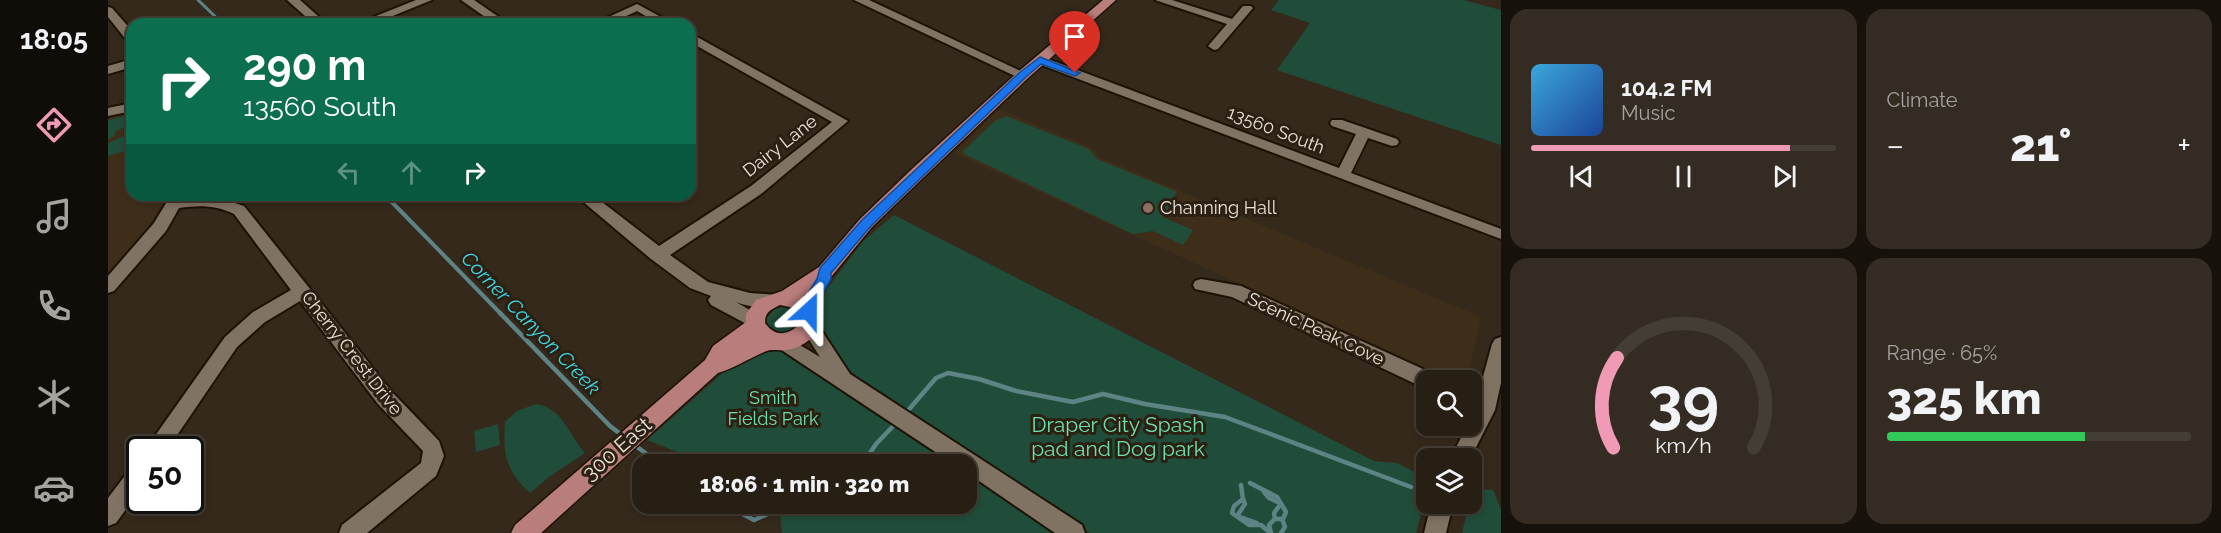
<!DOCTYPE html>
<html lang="en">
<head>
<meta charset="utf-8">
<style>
  body { margin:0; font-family:Raleway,sans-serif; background:#342c22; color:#f1f3f6; height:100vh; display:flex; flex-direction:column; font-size:22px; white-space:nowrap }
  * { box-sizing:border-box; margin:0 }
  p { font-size:20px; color:#a5a2a0 }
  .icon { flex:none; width:33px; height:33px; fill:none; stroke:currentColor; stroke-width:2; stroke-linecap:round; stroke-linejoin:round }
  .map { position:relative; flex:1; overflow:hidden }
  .drawer { display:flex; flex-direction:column; gap:9px; padding:9px; background:#16110b; width:720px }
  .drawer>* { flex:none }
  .banner { position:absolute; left:18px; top:18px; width:570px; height:183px; border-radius:18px; box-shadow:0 3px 9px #0003,0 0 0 2px #443d34; background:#0b6e4f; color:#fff; overflow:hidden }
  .buttons { position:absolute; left:1308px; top:370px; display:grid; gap:12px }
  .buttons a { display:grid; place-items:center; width:66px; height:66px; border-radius:12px; background:#281f14; box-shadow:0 3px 9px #0003,0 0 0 2px #443d34; font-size:30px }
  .speed { position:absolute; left:18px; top:436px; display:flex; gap:12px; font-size:30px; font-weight:700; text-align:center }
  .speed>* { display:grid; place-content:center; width:78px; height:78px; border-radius:50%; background:#281f14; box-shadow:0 3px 9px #0003,0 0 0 2px #443d34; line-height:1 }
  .speed .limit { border:3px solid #111; border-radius:9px; background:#fff; color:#111 }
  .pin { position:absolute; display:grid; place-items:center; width:51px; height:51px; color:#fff; margin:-62px -26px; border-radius:50% 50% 50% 0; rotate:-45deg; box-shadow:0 0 6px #0007 }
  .pin .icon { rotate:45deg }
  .me { position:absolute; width:66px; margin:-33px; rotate:24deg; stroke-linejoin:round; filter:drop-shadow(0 0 4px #0008) }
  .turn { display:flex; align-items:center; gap:21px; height:126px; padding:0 18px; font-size:27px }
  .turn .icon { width:78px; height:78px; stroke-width:2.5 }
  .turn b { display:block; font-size:42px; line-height:51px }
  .lanes { display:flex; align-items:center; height:57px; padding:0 18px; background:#0003; justify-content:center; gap:30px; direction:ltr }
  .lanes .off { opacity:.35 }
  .big { font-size:45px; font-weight:800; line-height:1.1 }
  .drawer .widget { flex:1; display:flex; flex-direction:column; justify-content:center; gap:9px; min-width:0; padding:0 21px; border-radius:18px; background:#342c22 }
  .drawer .dial { align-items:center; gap:0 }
  .dial svg { height:156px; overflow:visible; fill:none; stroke:#443d34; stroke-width:7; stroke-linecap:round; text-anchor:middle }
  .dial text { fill:#f1f3f6; stroke:none }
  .song { display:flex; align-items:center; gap:18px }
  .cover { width:72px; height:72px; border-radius:9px; background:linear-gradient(135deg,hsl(200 70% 55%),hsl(220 70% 35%)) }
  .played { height:6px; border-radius:3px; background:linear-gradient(90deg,#f09ab5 85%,#443d34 85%) }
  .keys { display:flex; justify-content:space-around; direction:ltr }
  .heat { display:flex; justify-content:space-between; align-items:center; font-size:33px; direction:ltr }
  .charge { height:9px; border-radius:4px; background:linear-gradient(90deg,#34c759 65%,#443d34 0) }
  .drawer .tiles { flex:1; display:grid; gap:9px; grid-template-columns:repeat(2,1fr) }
  .trip { position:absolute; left:524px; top:454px; width:345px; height:60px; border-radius:18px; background:#281f14; box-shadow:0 3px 9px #0003,0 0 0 2px #443d34; font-weight:800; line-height:60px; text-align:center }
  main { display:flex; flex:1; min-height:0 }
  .tabs { display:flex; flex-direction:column; width:108px; justify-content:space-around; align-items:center; background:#100c08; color:#a5a2a0 }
  .tabs .icon { width:42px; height:42px }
  .tabs .active { color:#f09ab5 }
  .tabs b { font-size:27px; color:#f1f3f6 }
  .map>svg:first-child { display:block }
  .built { fill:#3e2e19 }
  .green { fill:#204d3a }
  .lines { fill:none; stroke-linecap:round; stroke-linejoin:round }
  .stream-far2 { stroke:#5e8385; stroke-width:3 }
  .stream-far1 { stroke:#5e8385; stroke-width:4 }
  .stream { stroke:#5e8385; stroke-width:4.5 }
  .minor-casing { stroke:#1c1205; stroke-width:4 }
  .major-casing { stroke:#1c1205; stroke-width:3 }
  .minor { fill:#817363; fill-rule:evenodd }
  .major { fill:#b97d7b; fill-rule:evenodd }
  .route { fill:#1a73e8; stroke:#114b97; stroke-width:1.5 }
  .education-dot { fill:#8d6e63; stroke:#2b2011; stroke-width:2 }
  .labels { text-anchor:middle; stroke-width:6; stroke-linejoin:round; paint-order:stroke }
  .street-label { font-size:18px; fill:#e9e1d8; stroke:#2b2011 }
  .poi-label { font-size:18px; fill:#e9e1d8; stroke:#2b2011; text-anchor:start }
  .park-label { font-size:18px; fill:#6ce1b0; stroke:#2b2011 }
  .water-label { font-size:20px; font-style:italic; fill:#3adaeb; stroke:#2b2011 }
  .near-park-label { font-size:21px; fill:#6ce1b0; stroke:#2b2011 }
  .near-street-label { font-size:21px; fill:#e9e1d8; stroke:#2b2011 }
</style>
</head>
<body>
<main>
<nav class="tabs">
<b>18:05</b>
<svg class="icon active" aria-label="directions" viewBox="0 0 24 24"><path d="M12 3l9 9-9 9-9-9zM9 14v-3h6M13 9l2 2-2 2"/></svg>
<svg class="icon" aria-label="music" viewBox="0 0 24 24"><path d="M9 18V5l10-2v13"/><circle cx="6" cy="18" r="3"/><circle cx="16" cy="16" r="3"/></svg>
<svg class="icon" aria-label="phone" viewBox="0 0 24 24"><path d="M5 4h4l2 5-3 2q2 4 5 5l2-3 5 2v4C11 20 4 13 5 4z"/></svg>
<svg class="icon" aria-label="climate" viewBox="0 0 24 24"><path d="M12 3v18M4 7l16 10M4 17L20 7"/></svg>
<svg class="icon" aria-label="car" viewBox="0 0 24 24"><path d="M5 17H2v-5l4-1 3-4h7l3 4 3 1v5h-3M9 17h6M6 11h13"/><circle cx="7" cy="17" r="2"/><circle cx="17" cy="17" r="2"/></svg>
</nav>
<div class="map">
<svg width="1393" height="533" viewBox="0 0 1393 533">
  <rect width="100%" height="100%" fill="#35291b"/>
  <!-- built -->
  <g class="built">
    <path d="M24,111V195H60L41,226L0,273V117Z"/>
    <path d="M890,111H896L983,147L994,158L1373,317L1359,381H1344L846,153Z"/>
  </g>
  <!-- green -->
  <g class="green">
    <path d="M1171,0H1355L1393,10V145L1169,70L1202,23L1163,10Z"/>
    <path d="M24,114V124L8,131L6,136L0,140V120Z"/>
    <path d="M898,116L981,149L989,159L1069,192L1063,201L1066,202L1055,217L1085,230L1075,245L1045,231L1025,234L856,154L855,151L888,120Z"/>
    <path d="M24,127V149L0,156V143L20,134Z"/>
    <path d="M786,215L1266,461L1289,463L1318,478V495L1308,533H982L754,381L731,361L714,335L715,294L755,241Z"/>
    <path d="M677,307L690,312L693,324C683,337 660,338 658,319L667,309Z"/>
    <path d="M661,349L679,351L847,465H602L539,440L619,369Z"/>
    <path d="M428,404C455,408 460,434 477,453L441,477L422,493C397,469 395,455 397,422L409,411Z"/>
    <path d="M390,424L392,445L368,452L366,431Z"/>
    <path d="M858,473L947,533H674L671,504H858Z"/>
    <path d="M1365,489L1385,490L1393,509V533H1354L1361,504H1364Z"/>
  </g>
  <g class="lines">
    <!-- stream-far2 -->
    <path class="stream-far2" d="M90,0L115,24"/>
    <!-- stream-far1 -->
    <path class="stream-far1" d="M277,195L394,315"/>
    <!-- stream -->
    <g class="stream">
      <path d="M392,313L502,426L515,436"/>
      <path d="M797,414L828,378L840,373L871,379L908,391L965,402L995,394L1037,404L1117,417L1303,487"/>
      <path d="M525,444L554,465"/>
      <path d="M754,465L768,444L789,422"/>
      <path d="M1142,483L1169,497L1178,512L1175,519H1167L1161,525L1163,533"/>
      <path d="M1133,485L1135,499L1126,506L1124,513L1141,525H1153L1161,532"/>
      <path d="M1156,492L1161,498L1172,503"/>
      <path d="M615,504L646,520L678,506L708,504"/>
      <path d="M1129,516L1137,504L1135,499"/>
      <path d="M1132,517L1149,523"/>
      <path d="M1167,519L1166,513L1172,505"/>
      <path d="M1173,533L1177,527L1174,519"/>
    </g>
    <!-- minor casing -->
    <g class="minor-casing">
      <g id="minor">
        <path d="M179,0H192L219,24H206Z"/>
        <path d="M308,0H324L265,24H248Z"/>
        <path d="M353,0H366L401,24H387Z"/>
        <path d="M746,0H761L921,75L919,78H911Z"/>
        <path d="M1047,0H1064L1124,19L1135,6H1143L1145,8L1110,49L1106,50L1100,46L1119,24Z"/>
        <path d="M529,4L566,24H551L529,11L501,24H485Z"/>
        <path d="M0,7L4,8L24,31V43L20,42L0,17Z"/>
        <path d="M582,33L740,121L653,194L562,255L600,282L642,293L670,295L673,300L670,305C656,309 641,307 628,302L652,316L655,321L652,326L646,328L603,305L600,300L603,296L582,288L543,259L467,195H485L551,246L643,186L724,122L582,42Z"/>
        <path d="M932,56L1231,168L1248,134L1224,126L1222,123L1224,120H1234L1289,139L1291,142L1289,145L1284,146L1260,138L1243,173L1393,229V239L928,63L926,60L928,57Z"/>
        <path d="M24,59V67L0,74V66Z"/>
        <path d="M24,103V111L0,116V108Z"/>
        <path d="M63,195L108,197L136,206L284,392L331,441L336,456L328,476L259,533H231L234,525L313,463L315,451L270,404L192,301L157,322L129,347L59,450H37L117,337L145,312L183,290L126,214C108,205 91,205 71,208L58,231L6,291L0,293V276L46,223Z"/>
        <path d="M1093,279L1133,286L1328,375L1330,381H1318V388L1314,387L1124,297L1087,289L1085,285L1087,281Z"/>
        <path d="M702,320L708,322L742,374L974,525L977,533H947L858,472V465H847L669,347L666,342L669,337L675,335L712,357L693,327L696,322Z"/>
        <path d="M1393,337V383L1387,410L1362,459H1342L1359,426H1364V417L1384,344L1387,339Z"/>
        <path d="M32,463V490L8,523L0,526V498L25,465Z"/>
        <path d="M1323,504H1345L1338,533H1316Z"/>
      </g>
    </g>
    <!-- major casing -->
    <g class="major-casing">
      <path id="major" d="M995,0H1008L920,78L817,176L764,227L723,277L695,296L710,311L712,327C705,340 691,349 677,350C668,351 663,348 654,353C638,360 627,368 610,373L433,533H403L407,525L597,360L605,346L638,322V314L648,300L674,291L711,267L752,219L805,168L910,72ZM672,305L686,308L692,313V324C680,335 668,338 657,323C657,312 662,310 672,305Z"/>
    </g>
    <!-- minor -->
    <use href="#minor" class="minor"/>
    <!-- major -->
    <use href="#major" class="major"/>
  </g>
  <!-- route -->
  <path class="route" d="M932,57L972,73L967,76L933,64L918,77L763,226L723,273V279L713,296L706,315H696L694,311L699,295L709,279L712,268L754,220L911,73Z"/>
  <!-- markers -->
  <circle class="education-dot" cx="1040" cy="208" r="6"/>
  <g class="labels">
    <!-- street labels -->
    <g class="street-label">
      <text transform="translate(1168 130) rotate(21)" y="6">13560 South</text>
      <text transform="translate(672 146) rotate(-38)" y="6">Dairy Lane</text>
      <text transform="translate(1208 329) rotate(25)" y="6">Scenic Peak Cove</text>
      <text transform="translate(244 353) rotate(52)" y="6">Cherry Crest Drive</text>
    </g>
    <!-- poi labels -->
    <g class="poi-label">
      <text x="1052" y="214">Channing Hall</text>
    </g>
    <!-- park labels -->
    <g class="park-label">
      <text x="665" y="404">Smith<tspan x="665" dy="21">Fields Park</tspan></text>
    </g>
    <!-- water labels -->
    <g class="water-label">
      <text transform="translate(423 323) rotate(46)" y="7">Corner Canyon Creek</text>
    </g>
    <!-- near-park labels -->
    <g class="near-park-label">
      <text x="1010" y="432">Draper City Spash<tspan x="1010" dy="24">pad and Dog park</tspan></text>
    </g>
    <!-- near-street labels -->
    <g class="near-street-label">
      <text transform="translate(509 449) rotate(-41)" y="7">300 East</text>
    </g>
  </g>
</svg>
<div class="buttons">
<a><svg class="icon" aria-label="search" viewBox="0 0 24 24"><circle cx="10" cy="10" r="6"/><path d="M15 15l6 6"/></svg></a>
<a><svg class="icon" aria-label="layers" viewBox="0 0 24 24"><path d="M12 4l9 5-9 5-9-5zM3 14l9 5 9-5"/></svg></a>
</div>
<div class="speed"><div class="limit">50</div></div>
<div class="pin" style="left:967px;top:73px;background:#d93025"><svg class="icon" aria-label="arrive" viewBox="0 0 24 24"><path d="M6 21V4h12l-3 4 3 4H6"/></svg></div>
<svg class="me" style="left:701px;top:311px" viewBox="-20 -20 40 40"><path d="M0-17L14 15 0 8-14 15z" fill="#1a73e8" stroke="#fff" stroke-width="4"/></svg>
<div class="trip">18:06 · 1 min · 320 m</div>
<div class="banner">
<div class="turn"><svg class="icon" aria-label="right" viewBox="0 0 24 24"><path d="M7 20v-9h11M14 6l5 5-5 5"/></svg><div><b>290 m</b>13560 South</div></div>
<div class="lanes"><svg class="icon off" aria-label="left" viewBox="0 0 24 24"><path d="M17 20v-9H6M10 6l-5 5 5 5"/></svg><svg class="icon off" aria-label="ahead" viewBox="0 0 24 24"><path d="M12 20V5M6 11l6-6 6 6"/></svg><svg class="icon" aria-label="right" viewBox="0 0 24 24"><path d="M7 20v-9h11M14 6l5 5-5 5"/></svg></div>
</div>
</div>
<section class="drawer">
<div class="tiles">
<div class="widget">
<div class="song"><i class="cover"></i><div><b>104.2 FM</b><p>Music</p></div></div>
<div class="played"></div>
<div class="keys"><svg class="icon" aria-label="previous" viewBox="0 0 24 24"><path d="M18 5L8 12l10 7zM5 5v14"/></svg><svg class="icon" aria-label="pause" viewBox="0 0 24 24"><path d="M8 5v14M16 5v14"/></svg><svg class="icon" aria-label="next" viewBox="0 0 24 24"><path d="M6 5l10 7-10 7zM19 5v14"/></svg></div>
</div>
<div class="widget"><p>Climate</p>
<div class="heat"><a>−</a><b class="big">21°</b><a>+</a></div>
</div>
<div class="widget dial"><svg viewBox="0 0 100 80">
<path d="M14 69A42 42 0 1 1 86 69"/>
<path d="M14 69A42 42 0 0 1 16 23" stroke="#f09ab5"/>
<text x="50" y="56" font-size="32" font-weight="700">39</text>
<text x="50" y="72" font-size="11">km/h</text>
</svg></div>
<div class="widget"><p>Range · 65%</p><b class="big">325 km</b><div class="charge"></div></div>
</div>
</section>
</main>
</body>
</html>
